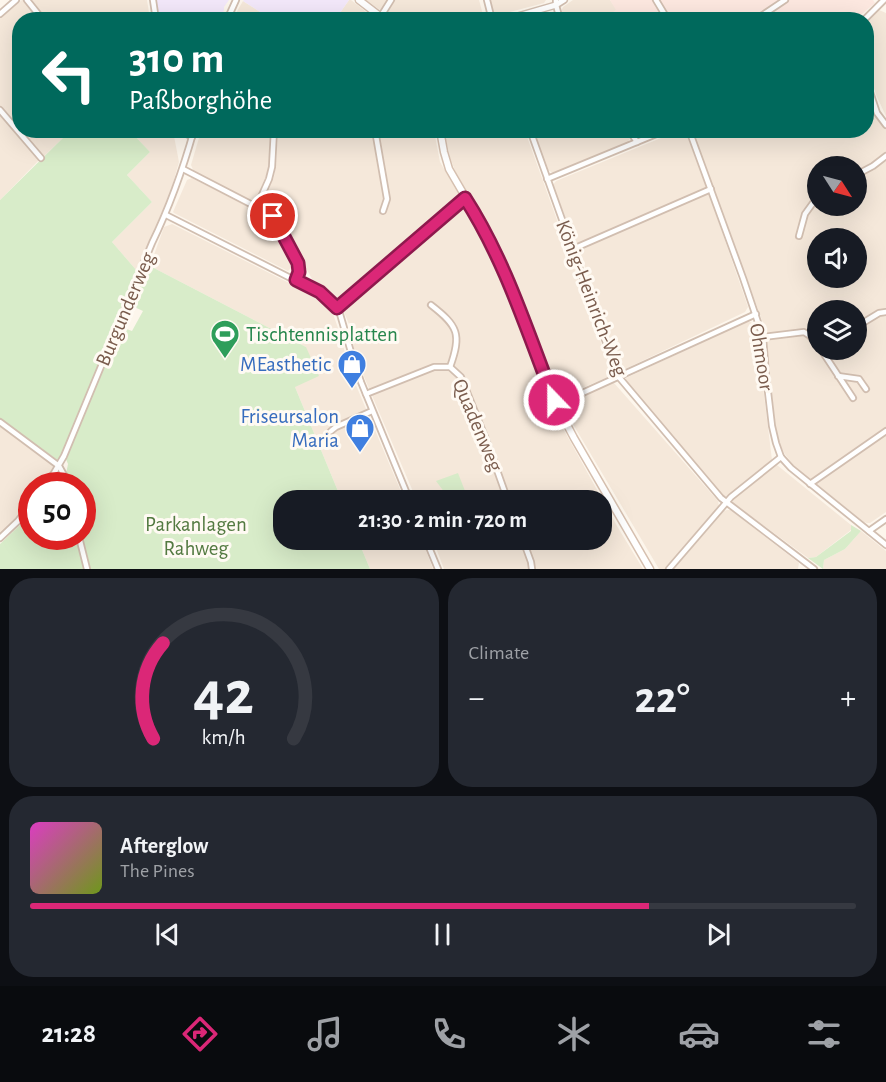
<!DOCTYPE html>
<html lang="en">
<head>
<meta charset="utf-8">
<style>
  body { margin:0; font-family:"Alegreya Sans",sans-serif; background:#242831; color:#f1f3f6; height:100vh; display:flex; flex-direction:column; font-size:22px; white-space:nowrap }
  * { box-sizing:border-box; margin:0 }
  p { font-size:20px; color:#9ea1a6 }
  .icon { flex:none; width:33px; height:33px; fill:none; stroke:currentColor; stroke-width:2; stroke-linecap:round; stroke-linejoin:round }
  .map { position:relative; height:569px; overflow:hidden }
  .details { display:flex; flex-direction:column; gap:9px; padding:9px; background:#0d0f14; flex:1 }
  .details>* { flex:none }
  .hud { position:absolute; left:12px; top:12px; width:862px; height:126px; border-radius:24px; box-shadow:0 6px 24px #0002; background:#00695c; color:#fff; overflow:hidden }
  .needle { width:39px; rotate:126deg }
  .buttons { position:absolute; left:807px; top:156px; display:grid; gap:12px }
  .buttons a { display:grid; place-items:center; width:60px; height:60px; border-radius:50%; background:#171b24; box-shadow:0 6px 24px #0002; font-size:30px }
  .speed { position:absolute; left:18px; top:472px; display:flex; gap:12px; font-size:30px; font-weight:700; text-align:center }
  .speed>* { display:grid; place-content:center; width:78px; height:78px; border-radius:50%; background:#171b24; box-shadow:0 6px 24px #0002; line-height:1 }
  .speed .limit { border:9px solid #d22; background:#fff; color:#111 }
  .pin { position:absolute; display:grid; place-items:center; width:51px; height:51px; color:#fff; margin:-26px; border:3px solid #fff; border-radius:50%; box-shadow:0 2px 6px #0007 }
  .me { position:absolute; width:66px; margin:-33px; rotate:338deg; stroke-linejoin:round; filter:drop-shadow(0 0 4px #0008) }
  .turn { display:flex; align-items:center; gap:21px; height:126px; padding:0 18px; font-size:27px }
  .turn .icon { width:78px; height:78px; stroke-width:2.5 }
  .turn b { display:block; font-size:42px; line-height:51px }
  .big { font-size:45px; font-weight:700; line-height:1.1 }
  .details .tile { flex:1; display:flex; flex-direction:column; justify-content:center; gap:9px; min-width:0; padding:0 21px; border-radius:24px; background:#242831 }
  .details .dial { align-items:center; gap:0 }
  .dial svg { height:156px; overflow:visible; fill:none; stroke:#363941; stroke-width:7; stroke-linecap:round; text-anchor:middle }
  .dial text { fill:#f1f3f6; stroke:none }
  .song { display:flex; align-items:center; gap:18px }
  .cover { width:72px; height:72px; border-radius:9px; background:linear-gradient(135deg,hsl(310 70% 55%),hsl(80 70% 35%)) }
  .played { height:6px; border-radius:3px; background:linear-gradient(90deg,#db2777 75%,#363941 75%) }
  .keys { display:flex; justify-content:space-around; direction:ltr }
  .heat { display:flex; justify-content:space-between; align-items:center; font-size:33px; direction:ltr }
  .details .tiles { flex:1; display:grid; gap:9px; grid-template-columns:1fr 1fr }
  .tile:last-child { grid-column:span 2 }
  .trip { position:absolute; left:273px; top:490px; width:339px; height:60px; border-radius:24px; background:#171b24; box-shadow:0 6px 24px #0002; font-weight:700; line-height:60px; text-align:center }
  .dock { display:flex; height:96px; justify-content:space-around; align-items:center; background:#090b0e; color:#9ea1a6 }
  .dock .icon { width:42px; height:42px }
  .dock .active { color:#db2777 }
  .dock b { font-size:27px; color:#f1f3f6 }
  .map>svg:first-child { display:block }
  .residential { fill:#f5e8da; fill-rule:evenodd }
  .commercial { fill:#fde8e0 }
  .education { fill:#f3e8fa }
  .green { fill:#d8ecc9 }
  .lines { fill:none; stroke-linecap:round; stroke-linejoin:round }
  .minor-casing { stroke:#d1beb0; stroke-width:8 }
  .tertiary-casing { stroke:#d1beb0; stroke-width:8 }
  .secondary-casing { stroke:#d6c0b0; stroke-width:9 }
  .minor { stroke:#fff; stroke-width:4.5 }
  .tertiary { stroke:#fff; stroke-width:5 }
  .secondary { stroke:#fff; stroke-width:6 }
  .route-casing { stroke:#8e194d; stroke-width:15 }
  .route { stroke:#db2777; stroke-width:10 }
  .labels { text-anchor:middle; stroke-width:6; stroke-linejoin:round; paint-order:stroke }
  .street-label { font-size:21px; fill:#7a5c4d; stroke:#fffaf3 }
  .leisure-label { font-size:21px; fill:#27864d; stroke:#fffaf3; text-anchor:start }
  .shop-label { font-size:21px; fill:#366cbe; stroke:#fffaf3; text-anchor:end }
  .park-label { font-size:21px; fill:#537a41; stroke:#fffaf3 }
</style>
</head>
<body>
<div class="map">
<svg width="886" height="569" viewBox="0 0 886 569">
  <rect width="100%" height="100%" fill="#fdf6ec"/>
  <!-- residential -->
  <g class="residential">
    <path d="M22,0H24L39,19L20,20V130L0,108V19Z"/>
    <path d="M32,0H147L150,19H47Z"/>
    <path d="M349,0H351L375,19L335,20Z"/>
    <path d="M366,0H479L483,15L481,20L393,19Z"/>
    <path d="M488,0H546L544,3L498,15L491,12Z"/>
    <path d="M573,0H610L617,10L606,17L607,20L565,19L561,12L563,7Z"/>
    <path d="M243,1L271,19L232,20Z"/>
    <path d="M879,10L886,13V116L877,97L867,68V22Z"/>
    <path d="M867,94L875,115L886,130V512L870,523H867L864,522L795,467L784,453L779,442L776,428L766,345L767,334L693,131L867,130ZM818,166H856V206H818ZM818,238H856V278H818ZM818,310H856V350H818Z"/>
    <path d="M0,113L40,159L0,200Z"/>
    <path d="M20,130L70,131L43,157Z"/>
    <path d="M278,130L434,131L440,162L459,195L458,200L340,300H336L315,284L275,214L266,207L263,201L274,177L276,165Z"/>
    <path d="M685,130L706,187L705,189L576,245L553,185L556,181L678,131Z"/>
    <path d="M130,131H173L179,162L171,190L137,271L112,242L152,202L127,175L150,152Z"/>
    <path d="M201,131H270L269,168L258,196L250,200L194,172L191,165Z"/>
    <path d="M444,131H525L612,373L610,376L562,397L557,395L504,258L489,229L455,171L450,157Z"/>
    <path d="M532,131H625L630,138L628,142L553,173L546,169Z"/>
    <path d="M192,178L268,217L295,264L288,271L174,213L173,212L187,180Z"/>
    <path d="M705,193L709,194L748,307L745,312L623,370L619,369L580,252L581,249Z"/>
    <path d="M460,209H466L482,237L495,262L549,403L617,526L643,569H444L433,540H602V501H417L356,358L349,324L343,310L345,305Z"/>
    <path d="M172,224L317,297L333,314L342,339L347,364L405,501H342L295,387L306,347L150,266L164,227Z"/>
    <path d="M748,321L754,324L757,338L772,460L727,496H723L625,382L626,378Z"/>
    <path d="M611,382L614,383L718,501L719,506L665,569H659L564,409L567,404Z"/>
    <path d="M0,425L57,468L42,486H32L31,500L15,521L0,536Z"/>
    <path d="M777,465L851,525V530L816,557L808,558L733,503V498L771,466Z"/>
    <path d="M727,510H731L799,563L798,569H674L724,511Z"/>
    <path d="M861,531L886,551V569H823L824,560L845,549Z"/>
    <path d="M358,540H422L433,569H370Z"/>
  </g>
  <!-- commercial -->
  <path class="commercial" d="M610,0H873L875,3L856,19L607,20L606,17L616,10Z"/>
  <!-- education -->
  <g class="education">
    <path d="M155,0H229L224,7V10L220,20L159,19Z"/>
    <path d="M244,0H349L335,20L271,19L243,1Z"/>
  </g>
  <!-- green -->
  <g class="green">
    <path d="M70,131H130L150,152L127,175L152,202L112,242L137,271L59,461L0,420V200Z"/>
    <path d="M150,266L306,347L319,376L295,387L342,501H284V540H358L370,569H0V544L20,525L31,510L32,537H82V486H49L52,482L57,481L66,474L68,464L65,457L121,327L132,331L143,311L130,305Z"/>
    <path d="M458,473L465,491L451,501L436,481Z"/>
    <path d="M851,525L861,531L845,549L824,560L823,569L808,558L816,557L851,531Z"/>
  </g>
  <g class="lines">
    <!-- minor casing -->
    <g class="minor-casing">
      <g id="minor">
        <path d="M27,0L43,20"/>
        <path d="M153,0L156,20"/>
        <path d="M487,0L492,20"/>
        <path d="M556,0V5L560,20"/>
        <path d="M656,0L668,20"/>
        <path d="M0,14L16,0"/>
        <path d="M381,16L391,0"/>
        <path d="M227,20L236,0"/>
        <path d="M755,20L785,0"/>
        <path d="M864,20L884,0"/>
        <path d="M867,83L877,113L886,125"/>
        <path d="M0,110L41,158"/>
        <path d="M180,130L192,137"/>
        <path d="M375,130L387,199L383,211"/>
        <path d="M530,130L618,376L721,498L814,569"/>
        <path d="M629,130L637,142"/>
        <path d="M689,130L743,278L763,337L766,375L772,426L776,443L781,457L791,468L886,545"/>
        <path d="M183,169L270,214L273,216L298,263L299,272L296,280"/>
        <path d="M856,175L873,166L886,156"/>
        <path d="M547,179L666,130"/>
        <path d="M257,206L269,179L272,167L274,130"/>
        <path d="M166,215L320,293L337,308L340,314L353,359L361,382L410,501"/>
        <path d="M799,236L805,214L818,196"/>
        <path d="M573,249L711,189"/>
        <path d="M431,305C458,326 462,334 450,367"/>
        <path d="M337,308L465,198"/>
        <path d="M856,327L879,313L886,312"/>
        <path d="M763,337L804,332L810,336L818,347"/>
        <path d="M823,350L824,354L853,398"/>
        <path d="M838,376L859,379L866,389"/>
        <path d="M366,394L434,367H450L461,377L487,442L508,501"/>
        <path d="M556,405L756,314"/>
        <path d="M0,422L59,466L64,475L67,486"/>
        <path d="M331,431L336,427L372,411"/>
        <path d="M810,484L886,431"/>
        <path d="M45,486L54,473L64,456L152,243C170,206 183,169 194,130"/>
        <path d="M869,531L886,519"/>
        <path d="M79,537L87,569"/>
        <path d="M0,538L18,521L32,503"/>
        <path d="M426,540L438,569"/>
        <path d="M523,540L531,562L532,569"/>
        <path d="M669,569L731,497L781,457"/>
      </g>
    </g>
    <!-- tertiary casing -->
    <g class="tertiary-casing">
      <path id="tertiary" d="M504,20L556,5L564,0"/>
    </g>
    <!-- secondary casing -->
    <g class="secondary-casing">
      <g id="secondary">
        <path d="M359,0L385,20"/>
        <path d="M440,130L444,152L449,169L484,229L499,258L555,402L574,438L650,569"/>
      </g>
    </g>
    <!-- minor -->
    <use href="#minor" class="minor"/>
    <!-- tertiary -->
    <use href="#tertiary" class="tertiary"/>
    <!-- secondary -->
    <use href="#secondary" class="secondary"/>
  </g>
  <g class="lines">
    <!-- route casing -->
    <g class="route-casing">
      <path id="route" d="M273,216L298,263L299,272L296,280L320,292L337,308L465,198C505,260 527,331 554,400"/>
    </g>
    <!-- route -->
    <use href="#route" class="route"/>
  </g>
  <!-- icons -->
  <defs>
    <g id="stadium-pin" transform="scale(1.5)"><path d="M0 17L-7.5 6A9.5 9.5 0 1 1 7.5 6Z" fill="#2e9e5b" stroke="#fffaf3"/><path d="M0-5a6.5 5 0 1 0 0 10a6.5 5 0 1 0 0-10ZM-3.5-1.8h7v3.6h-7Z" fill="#fff"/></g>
    <g id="shop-pin" transform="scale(1.5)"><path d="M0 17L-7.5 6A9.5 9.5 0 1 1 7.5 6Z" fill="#3f7fe0" stroke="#fffaf3"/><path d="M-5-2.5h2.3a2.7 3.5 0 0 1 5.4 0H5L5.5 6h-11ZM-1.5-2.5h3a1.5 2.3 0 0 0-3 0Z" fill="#fff"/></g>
  </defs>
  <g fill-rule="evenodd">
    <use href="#stadium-pin" x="225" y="334"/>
    <use href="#shop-pin" x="352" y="364"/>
    <use href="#shop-pin" x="360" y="428"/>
  </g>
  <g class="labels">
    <!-- street labels -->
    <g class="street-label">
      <text transform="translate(592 298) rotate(69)" y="7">König-Heinrich-Weg</text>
      <text transform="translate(125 309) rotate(-67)" y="7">Burgunderweg</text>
      <text transform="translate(762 357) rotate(81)" y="7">Ohmoor</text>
      <text transform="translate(478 425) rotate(67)" y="7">Quadenweg</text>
    </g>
    <!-- leisure labels -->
    <g class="leisure-label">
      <text x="246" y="341">Tischtennisplatten</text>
    </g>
    <!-- shop labels -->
    <g class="shop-label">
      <text x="331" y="371">MEasthetic</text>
      <text x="339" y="423">Friseursalon<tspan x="339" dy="24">Maria</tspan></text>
    </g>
    <!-- park labels -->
    <g class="park-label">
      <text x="196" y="531">Parkanlagen<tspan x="196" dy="24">Rahweg</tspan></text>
    </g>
  </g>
</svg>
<div class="buttons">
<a><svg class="needle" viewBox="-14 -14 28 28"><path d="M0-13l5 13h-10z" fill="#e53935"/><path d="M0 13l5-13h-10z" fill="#9ea1a6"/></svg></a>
<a><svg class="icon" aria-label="sound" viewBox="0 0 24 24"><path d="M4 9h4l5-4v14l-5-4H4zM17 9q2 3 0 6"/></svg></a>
<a><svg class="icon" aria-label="layers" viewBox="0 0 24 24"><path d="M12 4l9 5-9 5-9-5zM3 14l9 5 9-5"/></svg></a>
</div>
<div class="speed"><div class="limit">50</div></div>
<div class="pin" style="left:273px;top:216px;background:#d93025"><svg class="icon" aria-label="arrive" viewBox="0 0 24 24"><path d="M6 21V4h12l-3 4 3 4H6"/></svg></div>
<svg class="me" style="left:554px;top:400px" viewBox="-20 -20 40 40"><circle r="17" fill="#db2777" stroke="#fff" stroke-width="3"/><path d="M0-11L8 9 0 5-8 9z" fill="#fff"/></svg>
<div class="trip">21:30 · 2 min · 720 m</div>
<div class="hud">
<div class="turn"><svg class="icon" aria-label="left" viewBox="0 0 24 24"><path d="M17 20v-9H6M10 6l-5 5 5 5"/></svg><div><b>310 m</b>Paßborghöhe</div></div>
</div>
</div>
<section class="details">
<div class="tiles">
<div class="tile dial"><svg viewBox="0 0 100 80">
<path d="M14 69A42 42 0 1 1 86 69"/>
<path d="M14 69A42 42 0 0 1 19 20" stroke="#db2777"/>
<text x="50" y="56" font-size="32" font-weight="700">42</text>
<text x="50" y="72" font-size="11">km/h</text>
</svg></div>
<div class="tile"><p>Climate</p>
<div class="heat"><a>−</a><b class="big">22°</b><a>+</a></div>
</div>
<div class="tile">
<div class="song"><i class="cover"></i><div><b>Afterglow</b><p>The Pines</p></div></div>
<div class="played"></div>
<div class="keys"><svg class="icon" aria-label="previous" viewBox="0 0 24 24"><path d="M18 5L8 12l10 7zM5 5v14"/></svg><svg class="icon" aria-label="pause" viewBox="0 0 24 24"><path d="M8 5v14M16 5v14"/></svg><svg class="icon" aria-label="next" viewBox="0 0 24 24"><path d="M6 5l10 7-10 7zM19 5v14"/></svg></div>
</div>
</div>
</section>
<nav class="dock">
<b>21:28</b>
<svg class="icon active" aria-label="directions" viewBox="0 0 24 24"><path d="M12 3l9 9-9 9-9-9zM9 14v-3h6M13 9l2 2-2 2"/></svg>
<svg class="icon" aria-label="music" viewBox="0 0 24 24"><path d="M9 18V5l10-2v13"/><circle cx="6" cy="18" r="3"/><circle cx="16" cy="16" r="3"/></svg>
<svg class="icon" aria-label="phone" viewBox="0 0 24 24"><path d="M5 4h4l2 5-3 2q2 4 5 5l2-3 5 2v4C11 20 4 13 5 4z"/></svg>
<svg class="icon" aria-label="climate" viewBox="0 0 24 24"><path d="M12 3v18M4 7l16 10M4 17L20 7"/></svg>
<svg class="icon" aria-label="car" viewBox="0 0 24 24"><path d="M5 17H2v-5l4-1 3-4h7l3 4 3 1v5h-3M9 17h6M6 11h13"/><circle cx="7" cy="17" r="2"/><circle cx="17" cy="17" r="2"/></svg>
<svg class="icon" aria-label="filters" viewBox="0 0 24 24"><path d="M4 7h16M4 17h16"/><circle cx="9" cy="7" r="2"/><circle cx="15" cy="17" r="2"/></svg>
</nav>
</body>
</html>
